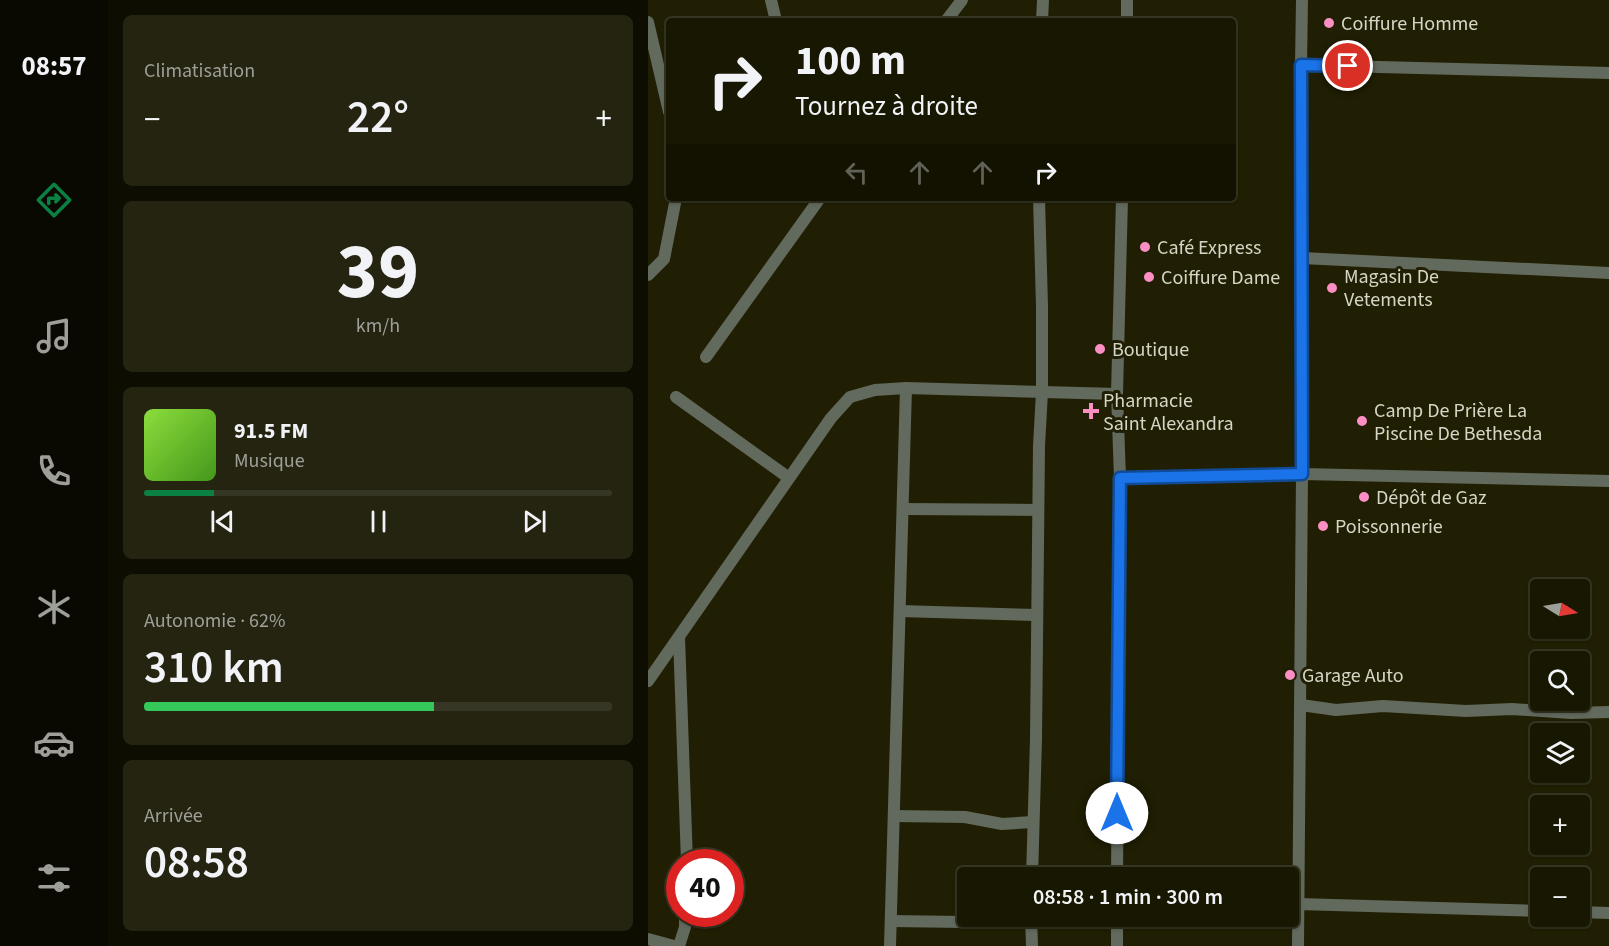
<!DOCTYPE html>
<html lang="fr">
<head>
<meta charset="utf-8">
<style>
  body { margin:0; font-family:"Source Sans 3",sans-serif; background:#252411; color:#f1f3f6; height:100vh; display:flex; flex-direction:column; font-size:22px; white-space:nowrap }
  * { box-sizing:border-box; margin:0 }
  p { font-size:20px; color:#9f9f99 }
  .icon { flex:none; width:33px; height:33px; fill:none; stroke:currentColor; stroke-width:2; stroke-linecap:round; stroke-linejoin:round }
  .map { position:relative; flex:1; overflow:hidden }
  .details { display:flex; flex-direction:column; gap:15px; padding:15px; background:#0d0d01; width:540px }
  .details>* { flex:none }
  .hud { position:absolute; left:18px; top:18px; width:570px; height:183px; border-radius:6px; box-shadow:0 2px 4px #0004,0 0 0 2px #363624; background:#181702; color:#f1f3f6; overflow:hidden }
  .needle { width:39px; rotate:101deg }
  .fabs { position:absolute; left:882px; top:579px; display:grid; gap:12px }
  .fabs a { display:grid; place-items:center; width:60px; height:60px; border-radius:6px; background:#181702; box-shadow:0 2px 4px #0004,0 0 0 2px #363624; font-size:30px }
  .speed { position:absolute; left:18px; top:849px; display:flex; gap:12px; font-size:30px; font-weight:700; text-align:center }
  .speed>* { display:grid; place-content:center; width:78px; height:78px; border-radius:50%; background:#181702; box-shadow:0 2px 4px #0004,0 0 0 2px #363624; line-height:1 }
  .speed .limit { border:9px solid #d22; background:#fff; color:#111 }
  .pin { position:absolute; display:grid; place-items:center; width:51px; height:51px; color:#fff; margin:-26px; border:3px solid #fff; border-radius:50%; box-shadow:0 2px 6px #0007 }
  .me { position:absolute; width:66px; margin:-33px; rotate:0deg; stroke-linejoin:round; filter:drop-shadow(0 0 4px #0008) }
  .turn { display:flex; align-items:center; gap:21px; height:126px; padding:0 30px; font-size:27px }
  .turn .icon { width:78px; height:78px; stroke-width:2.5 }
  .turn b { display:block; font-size:42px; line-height:51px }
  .lanes { display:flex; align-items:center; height:57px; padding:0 30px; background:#0003; justify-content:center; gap:30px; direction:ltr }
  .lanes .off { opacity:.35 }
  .big { font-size:45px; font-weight:600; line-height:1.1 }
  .details .tile { flex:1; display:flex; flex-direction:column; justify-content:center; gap:9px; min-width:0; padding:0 21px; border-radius:9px; background:#252411 }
  .details .dial { align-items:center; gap:0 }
  .dial b { font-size:78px; line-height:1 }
  .song { display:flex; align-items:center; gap:18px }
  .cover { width:72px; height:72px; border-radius:9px; background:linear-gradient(135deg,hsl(90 70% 55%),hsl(100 70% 35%)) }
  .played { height:6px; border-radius:3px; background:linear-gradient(90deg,#0b8043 15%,#363624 15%) }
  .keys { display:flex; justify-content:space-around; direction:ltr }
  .heat { display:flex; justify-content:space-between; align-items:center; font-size:33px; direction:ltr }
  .charge { height:9px; border-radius:4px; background:linear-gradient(90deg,#34c759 62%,#363624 0) }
  .trip { position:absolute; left:309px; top:867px; width:342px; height:60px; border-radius:6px; background:#181702; box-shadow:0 2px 4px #0004,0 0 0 2px #363624; font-weight:600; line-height:60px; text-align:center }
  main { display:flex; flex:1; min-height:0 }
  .tab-bar { display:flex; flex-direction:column; width:108px; justify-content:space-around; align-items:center; background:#0a0901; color:#9f9f99 }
  .tab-bar .icon { width:42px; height:42px }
  .tab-bar .on { color:#0b8043 }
  .tab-bar b { font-size:27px; color:#f1f3f6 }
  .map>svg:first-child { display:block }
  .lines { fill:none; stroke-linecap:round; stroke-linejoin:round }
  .service { stroke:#62695d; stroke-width:12 }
  .minor { stroke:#62695d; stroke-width:12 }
  .tertiary { stroke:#62695d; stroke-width:12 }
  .route-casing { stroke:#114b97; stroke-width:15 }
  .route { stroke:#1a73e8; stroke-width:10 }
  .poi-dot { fill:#fb8fc4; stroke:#201f03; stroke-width:2 }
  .labels { text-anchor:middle; stroke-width:6; stroke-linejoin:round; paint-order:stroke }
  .poi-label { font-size:20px; fill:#d5d6c5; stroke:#201f03; text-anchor:start }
</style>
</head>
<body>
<main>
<nav class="tab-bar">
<b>08:57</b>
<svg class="icon on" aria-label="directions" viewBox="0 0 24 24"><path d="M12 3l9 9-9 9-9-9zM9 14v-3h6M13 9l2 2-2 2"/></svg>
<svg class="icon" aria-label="music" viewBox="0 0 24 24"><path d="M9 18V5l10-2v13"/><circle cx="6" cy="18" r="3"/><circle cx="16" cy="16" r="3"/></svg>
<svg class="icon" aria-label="phone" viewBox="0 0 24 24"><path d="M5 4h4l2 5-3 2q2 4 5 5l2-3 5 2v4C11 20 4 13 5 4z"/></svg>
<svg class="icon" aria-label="climate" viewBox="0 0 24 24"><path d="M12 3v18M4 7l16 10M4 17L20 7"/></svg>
<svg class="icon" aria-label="car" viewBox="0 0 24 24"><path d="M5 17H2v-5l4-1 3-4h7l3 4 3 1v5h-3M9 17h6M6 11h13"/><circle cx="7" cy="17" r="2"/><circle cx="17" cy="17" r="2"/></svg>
<svg class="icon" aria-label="filters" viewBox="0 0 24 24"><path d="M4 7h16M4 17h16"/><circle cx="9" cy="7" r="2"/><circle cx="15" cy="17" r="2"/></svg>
</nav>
<section class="details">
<div class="tile"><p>Climatisation</p>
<div class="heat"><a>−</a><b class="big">22°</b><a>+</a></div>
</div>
<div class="tile dial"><b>39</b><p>km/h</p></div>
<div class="tile">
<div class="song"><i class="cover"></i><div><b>91.5 FM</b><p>Musique</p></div></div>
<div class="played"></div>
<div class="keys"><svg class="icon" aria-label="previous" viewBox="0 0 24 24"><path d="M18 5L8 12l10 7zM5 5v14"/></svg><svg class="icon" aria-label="pause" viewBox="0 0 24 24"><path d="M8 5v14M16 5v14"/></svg><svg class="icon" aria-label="next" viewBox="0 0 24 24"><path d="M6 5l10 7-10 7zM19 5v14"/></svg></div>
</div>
<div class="tile"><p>Autonomie · 62%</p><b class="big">310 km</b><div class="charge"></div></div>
<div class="tile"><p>Arrivée</p><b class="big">08:58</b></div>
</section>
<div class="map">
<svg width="961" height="946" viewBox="0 0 961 946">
  <rect width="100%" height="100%" fill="#201f03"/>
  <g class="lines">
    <!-- service -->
    <path class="service" d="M28,397L141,478"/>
    <!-- minor -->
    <g class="minor">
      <path d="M123,0L128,21"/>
      <path d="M298,21L314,0"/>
      <path d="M394,21L395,0"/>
      <path d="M0,22L21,112"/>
      <path d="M653,65L961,73"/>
      <path d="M654,258L961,273"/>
      <path d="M0,275L16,259L28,198"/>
      <path d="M58,357L172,198"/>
      <path d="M472,478L654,474L961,481"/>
      <path d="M255,509L390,510"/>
      <path d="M252,611L388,615"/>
      <path d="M31,637L39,862"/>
      <path d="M0,681L183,418L202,397L227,390L258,388L469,394"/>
      <path d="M653,705L688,710L735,706L818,711L864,709L923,713L961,712"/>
      <path d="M246,816L317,817L354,824L385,822"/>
      <path d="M384,878L388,739L391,446L394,392V306L391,198"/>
      <path d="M650,904L892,911"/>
      <path d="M932,912L961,913"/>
      <path d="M383,916L384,946"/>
      <path d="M243,921L383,923"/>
      <path d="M0,939L26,946"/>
      <path d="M31,946L37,927V914"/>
      <path d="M242,946L258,388"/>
      <path d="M650,946L654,474L653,65L654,0"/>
    </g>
    <!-- tertiary -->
    <g class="tertiary">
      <path d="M479,21V0"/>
      <path d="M469,878L472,478L469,394L474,198"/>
      <path d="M469,946V916"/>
    </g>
  </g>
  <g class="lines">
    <!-- route casing -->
    <g class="route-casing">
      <path id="route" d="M469,813L472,478L654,474L653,65L700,66"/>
    </g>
    <!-- route -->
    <use href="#route" class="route"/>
  </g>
  <!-- markers -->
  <g class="poi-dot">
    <circle cx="681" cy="23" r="6"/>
    <circle cx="497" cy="247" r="6"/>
    <circle cx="501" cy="277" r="6"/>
    <circle cx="684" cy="288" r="6"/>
    <circle cx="452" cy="349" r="6"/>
    <path d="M440 402h6v6h6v6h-6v6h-6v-6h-6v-6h6z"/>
    <circle cx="714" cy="421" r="6"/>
    <circle cx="716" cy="497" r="6"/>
    <circle cx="675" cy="526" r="6"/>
    <circle cx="642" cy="675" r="6"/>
  </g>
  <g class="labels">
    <!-- poi labels -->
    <g class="poi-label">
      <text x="693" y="30">Coiffure Homme</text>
      <text x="509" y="254">Café Express</text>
      <text x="696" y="283">Magasin De<tspan x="696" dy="23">Vetements</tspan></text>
      <text x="513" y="284">Coiffure Dame</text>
      <text x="464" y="356">Boutique</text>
      <text x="455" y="407">Pharmacie<tspan x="455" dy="23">Saint Alexandra</tspan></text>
      <text x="726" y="417">Camp De Prière La<tspan x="726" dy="23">Piscine De Bethesda</tspan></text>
      <text x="728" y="504">Dépôt de Gaz</text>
      <text x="687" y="533">Poissonnerie</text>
      <text x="654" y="682">Garage Auto</text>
    </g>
  </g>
</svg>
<div class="fabs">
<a><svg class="needle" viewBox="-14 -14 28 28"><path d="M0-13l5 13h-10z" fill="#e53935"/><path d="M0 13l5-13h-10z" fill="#9f9f99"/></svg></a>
<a><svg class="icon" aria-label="search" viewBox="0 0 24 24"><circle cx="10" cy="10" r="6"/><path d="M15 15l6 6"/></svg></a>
<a><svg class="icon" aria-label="layers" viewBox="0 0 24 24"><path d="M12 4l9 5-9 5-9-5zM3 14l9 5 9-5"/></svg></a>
<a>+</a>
<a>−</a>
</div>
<div class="speed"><div class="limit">40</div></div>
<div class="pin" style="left:700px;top:66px;background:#d93025"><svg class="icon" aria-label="arrive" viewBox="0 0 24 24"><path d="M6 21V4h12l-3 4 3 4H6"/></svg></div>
<svg class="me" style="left:469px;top:813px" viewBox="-20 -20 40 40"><circle r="19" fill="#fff"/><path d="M0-13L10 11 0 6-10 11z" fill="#1a73e8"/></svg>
<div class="trip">08:58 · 1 min · 300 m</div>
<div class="hud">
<div class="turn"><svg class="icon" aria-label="right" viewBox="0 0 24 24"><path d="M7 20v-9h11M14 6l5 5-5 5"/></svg><div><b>100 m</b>Tournez à droite</div></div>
<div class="lanes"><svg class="icon off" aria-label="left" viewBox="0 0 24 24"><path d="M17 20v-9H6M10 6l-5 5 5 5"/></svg><svg class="icon off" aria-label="ahead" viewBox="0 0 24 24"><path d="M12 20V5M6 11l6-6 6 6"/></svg><svg class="icon off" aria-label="ahead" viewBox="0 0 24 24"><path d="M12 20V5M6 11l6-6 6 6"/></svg><svg class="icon" aria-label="right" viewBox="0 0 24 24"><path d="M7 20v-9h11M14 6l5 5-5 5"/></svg></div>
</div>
</div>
</main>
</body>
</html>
